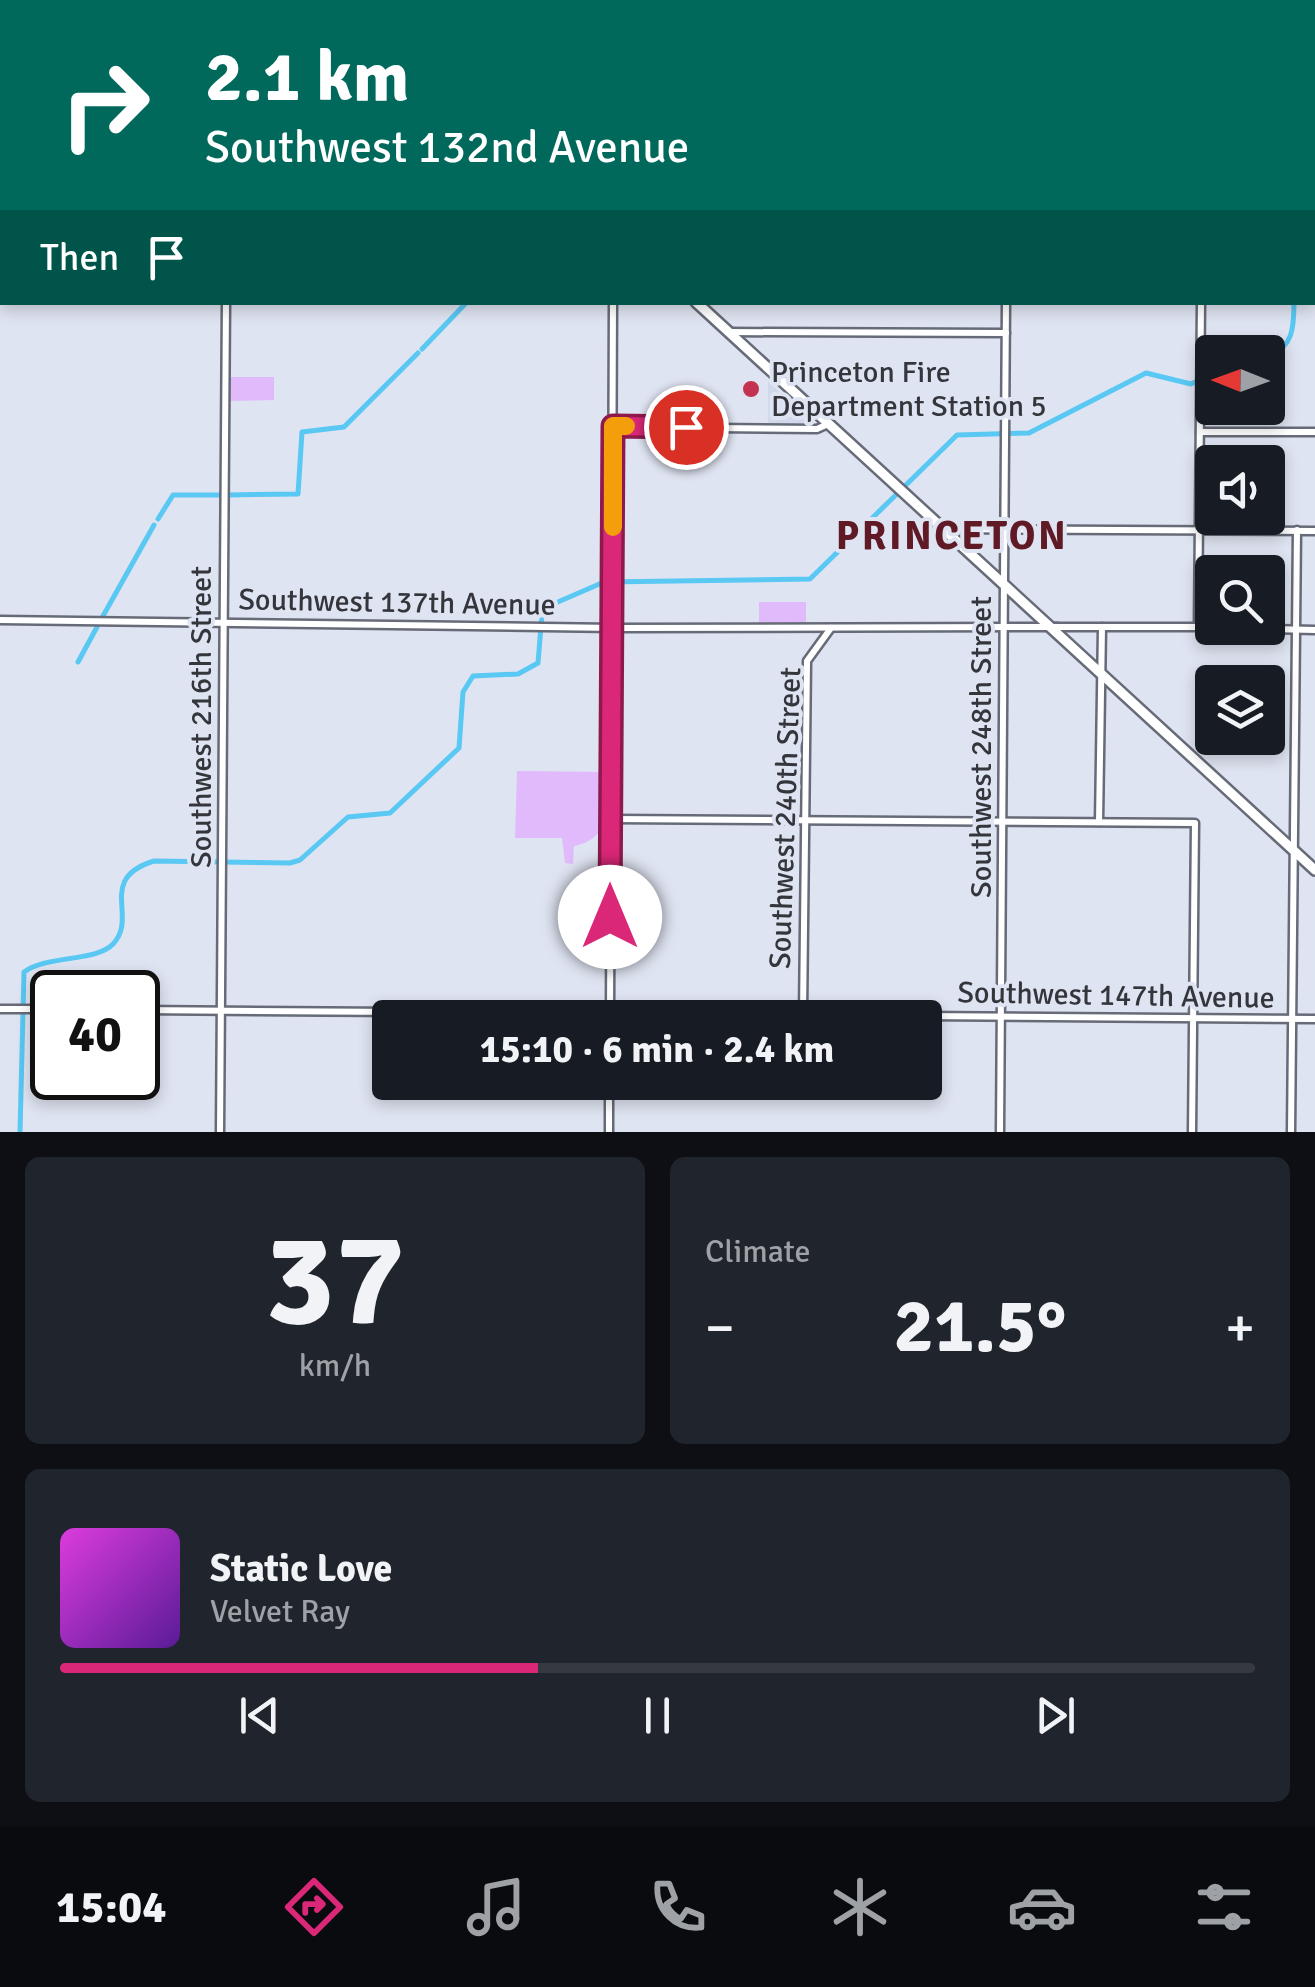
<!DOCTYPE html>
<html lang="en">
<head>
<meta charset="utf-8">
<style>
  body { margin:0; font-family:Signika,sans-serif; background:#20242c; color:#f1f3f6; height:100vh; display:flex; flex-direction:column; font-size:38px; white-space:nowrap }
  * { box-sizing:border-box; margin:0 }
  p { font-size:32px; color:#9ea1a6 }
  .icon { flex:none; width:55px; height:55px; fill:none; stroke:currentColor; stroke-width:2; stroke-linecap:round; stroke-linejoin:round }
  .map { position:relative; height:1132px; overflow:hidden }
  .side { display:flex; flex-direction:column; gap:25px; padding:25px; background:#0d0f14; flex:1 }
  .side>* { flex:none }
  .guide { position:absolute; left:0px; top:0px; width:1315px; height:305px; box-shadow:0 5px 15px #0003; background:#00695c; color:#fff; overflow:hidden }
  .needle { width:65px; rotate:271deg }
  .buttons { position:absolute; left:1195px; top:335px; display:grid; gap:20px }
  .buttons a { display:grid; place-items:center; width:90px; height:90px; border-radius:10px; background:#171b24; box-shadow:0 5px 15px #0003; font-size:50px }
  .speed { position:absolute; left:30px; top:970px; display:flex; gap:20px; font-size:50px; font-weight:700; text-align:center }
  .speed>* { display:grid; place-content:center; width:130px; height:130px; border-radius:50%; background:#171b24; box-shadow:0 5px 15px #0003; line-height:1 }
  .speed .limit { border:5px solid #111; border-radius:15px; background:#fff; color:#111 }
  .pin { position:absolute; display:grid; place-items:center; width:85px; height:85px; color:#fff; margin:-42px; border:5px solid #fff; border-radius:50%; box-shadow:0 2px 10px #0007 }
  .me { position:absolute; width:110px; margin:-55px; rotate:0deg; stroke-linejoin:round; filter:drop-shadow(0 0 8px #0008) }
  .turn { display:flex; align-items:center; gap:35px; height:210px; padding:0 40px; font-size:45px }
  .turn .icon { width:130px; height:130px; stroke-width:2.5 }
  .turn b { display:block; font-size:70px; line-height:85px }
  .then { display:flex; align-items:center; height:95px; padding:0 40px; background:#0003; gap:20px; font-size:38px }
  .big { font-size:75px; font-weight:700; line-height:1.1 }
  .side .widget { flex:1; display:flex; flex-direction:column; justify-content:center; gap:15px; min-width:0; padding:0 35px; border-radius:15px; background:#20242c }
  .side .dial { align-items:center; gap:0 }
  .dial b { font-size:130px; line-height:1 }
  .song { display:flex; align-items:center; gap:30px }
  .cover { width:120px; height:120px; border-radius:15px; background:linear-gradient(135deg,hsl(300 70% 55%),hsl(270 70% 35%)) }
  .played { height:10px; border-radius:5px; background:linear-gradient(90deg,#db2777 40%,#363941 40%) }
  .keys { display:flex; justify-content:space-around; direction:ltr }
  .heat { display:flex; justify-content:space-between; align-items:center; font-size:55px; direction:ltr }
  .side .tiles { flex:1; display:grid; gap:25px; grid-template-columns:1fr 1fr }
  .widget:last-child { grid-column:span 2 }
  .trip { position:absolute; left:372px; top:1000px; width:570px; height:100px; border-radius:10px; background:#171b24; box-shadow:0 5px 15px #0003; font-weight:700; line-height:100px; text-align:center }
  .dock { display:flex; height:160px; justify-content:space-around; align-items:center; background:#090b0e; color:#9ea1a6 }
  .dock .icon { width:70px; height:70px }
  .dock .selected { color:#db2777 }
  .dock b { font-size:45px; color:#f1f3f6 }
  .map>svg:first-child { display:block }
  .built { fill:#d0d8ec }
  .green { fill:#e1bafc }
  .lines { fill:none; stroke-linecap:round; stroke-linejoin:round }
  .canal { stroke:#59c8f3; stroke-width:5 }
  .tertiary-casing { stroke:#666b77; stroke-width:11 }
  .secondary-casing { stroke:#666b77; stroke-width:11 }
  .trunk-casing { stroke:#666b77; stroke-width:14 }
  .motorway-casing { stroke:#666b77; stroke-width:15 }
  .tertiary { stroke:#fff; stroke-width:6 }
  .secondary { stroke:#fff; stroke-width:6 }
  .trunk { stroke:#fff; stroke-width:9 }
  .motorway { stroke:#fff; stroke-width:10 }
  .route-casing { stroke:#8e194d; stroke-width:25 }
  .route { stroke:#db2777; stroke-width:18 }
  .slow { stroke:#f59e0b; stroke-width:18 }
  .poi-dot { fill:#c3324f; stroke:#dfe4f2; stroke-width:4 }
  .labels { text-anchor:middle; stroke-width:8; stroke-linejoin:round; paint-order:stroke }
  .poi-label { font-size:30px; fill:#34363c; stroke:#dfe4f2; text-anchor:start }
  .street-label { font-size:30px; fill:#34363c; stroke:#dfe4f2 }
  .district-label { font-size:40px; font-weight:bold; letter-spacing:2.5px; fill:#5f1a26; stroke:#dfe4f2 }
</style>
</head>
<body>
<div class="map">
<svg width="1315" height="1132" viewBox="0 0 1315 1132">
  <rect width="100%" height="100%" fill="#dfe4f2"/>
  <!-- built -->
  <path class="built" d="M768,382L817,426H768Z"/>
  <!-- green -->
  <g class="green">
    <path d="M229,377H274V400L229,401Z"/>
    <rect x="759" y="602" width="47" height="24"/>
    <path d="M517,771L608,772C608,806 613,838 574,846L573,864L565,863L562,838H515Z"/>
  </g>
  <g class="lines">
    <!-- canal -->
    <g class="canal">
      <path d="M0,9H2"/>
      <path d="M422,349L467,302"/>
      <path d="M1268,357C1293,347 1294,328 1294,302"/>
      <path d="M227,495L298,494L302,432L344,427L418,353"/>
      <path d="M158,519L173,495H222"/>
      <path d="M103,616L154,525"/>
      <path d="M78,662L97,627"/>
      <path d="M20,1132L24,972C47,955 96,962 113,944C139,917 96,879 154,861L290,863L300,860L348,817L390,813L459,748L463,692L473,676L518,674L538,663L542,614L551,605L604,582L810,579L957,435L1029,433L1146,373L1191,384L1212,374"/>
    </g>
    <!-- tertiary casing -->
    <g class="tertiary-casing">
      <g id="tertiary">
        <path d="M346,0L349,2"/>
        <path d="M423,0V2"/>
        <path d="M1004,0V2"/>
        <path d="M36,2V0"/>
        <path d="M229,2V0"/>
        <path d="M325,2V0"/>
        <path d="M617,2V0"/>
        <path d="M0,35H2"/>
        <path d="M0,229H2"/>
        <path d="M728,332L1006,333"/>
        <path d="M613,427L817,429L828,424"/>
        <path d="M1200,432H1315"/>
        <path d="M943,529L1315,531"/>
        <path d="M1198,627L1201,302"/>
        <path d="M611,819L1195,823L1192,1132"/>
        <path d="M1099,822L1102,627"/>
        <path d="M0,1009H52"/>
        <path d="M138,1010L1315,1019"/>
        <path d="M803,1015L807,661L831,628"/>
        <path d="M610,1016L613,302"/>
        <path d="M220,1132L226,302"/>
        <path d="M609,1132V1082"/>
        <path d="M1000,1132L1006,302"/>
        <path d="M1291,1132L1297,530"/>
      </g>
    </g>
    <!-- secondary casing -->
    <g class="secondary-casing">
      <g id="secondary">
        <path d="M0,620L616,628L1058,627"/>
        <path d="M1054,627H1212"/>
        <path d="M1222,628L1315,630"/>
      </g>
    </g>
    <!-- trunk casing -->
    <g class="trunk-casing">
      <g id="trunk">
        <path d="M378,0L380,2"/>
        <path d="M696,302L1315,870"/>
      </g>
    </g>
    <!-- motorway casing -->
    <g class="motorway-casing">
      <g id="motorway">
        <path d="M1191,0V2"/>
        <path d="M1199,0V2"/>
        <path d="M1312,283L1315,285"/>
        <path d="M1312,294L1315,296"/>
      </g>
    </g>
    <!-- tertiary -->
    <use href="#tertiary" class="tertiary"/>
    <!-- secondary -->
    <use href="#secondary" class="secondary"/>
    <!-- trunk -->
    <use href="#trunk" class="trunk"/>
    <!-- motorway -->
    <use href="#motorway" class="motorway"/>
  </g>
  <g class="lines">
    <!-- route casing -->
    <g class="route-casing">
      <path id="route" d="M610,917L613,426L686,427"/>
    </g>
    <!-- route -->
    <use href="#route" class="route"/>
    <!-- slow -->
    <path class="slow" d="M613,527V426H626"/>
  </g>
  <!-- markers -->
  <circle class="poi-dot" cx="751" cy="389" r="10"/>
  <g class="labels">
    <!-- poi labels -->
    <g class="poi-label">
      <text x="771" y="382">Princeton Fire<tspan x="771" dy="34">Department Station 5</tspan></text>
    </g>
    <!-- street labels -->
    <g class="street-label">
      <text transform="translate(397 602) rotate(1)" y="10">Southwest 137th Avenue</text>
      <text transform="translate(201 717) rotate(-90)" y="10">Southwest 216th Street</text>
      <text transform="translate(981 747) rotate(-90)" y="10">Southwest 248th Street</text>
      <text transform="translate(785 818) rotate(-88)" y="10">Southwest 240th Street</text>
      <text transform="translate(1116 995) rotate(1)" y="10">Southwest 147th Avenue</text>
    </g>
    <!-- district labels -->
    <g class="district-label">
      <text x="952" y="549">PRINCETON</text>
    </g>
  </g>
</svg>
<div class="buttons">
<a><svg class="needle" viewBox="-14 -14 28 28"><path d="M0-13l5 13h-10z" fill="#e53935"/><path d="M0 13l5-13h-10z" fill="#9ea1a6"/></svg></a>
<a><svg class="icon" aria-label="sound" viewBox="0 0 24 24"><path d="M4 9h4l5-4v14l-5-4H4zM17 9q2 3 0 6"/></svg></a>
<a><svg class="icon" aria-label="search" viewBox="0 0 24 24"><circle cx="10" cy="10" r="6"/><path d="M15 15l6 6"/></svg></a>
<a><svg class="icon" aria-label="layers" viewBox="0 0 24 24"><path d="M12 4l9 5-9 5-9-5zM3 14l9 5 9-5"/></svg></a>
</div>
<div class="speed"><div class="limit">40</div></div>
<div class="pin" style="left:686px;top:427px;background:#d93025"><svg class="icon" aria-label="arrive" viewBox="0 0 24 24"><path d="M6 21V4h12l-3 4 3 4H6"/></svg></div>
<svg class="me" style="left:610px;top:917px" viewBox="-20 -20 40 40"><circle r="19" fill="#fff"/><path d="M0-13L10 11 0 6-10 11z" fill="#db2777"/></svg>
<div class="trip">15:10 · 6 min · 2.4 km</div>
<div class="guide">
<div class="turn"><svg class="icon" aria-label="right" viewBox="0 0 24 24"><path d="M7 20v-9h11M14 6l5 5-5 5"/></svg><div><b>2.1 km</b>Southwest 132nd Avenue</div></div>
<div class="then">Then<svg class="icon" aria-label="arrive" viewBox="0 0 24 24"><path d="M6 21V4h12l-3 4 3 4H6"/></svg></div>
</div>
</div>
<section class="side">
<div class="tiles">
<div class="widget dial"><b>37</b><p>km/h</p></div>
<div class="widget"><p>Climate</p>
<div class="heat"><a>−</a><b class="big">21.5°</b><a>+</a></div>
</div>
<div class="widget">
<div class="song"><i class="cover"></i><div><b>Static Love</b><p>Velvet Ray</p></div></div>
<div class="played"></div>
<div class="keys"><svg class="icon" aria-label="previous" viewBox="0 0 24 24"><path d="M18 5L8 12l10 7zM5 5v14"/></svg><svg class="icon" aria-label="pause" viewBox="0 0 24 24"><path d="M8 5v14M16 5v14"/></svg><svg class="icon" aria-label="next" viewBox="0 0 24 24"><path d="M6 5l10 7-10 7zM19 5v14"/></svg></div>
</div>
</div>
</section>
<nav class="dock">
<b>15:04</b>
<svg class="icon selected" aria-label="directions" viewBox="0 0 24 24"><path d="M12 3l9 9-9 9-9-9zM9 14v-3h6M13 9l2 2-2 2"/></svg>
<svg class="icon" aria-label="music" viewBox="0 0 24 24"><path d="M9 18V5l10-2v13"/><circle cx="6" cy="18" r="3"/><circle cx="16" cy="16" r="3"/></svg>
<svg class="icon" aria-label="phone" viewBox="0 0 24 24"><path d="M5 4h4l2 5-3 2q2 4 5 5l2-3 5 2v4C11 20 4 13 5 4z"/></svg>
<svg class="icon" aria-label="climate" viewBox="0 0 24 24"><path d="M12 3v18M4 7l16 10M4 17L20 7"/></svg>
<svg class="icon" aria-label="car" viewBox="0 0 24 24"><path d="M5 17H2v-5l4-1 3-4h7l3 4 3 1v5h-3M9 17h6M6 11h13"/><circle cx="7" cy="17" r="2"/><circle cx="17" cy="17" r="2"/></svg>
<svg class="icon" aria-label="filters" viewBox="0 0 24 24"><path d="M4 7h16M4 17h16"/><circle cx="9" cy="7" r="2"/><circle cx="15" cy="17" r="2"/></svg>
</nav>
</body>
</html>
